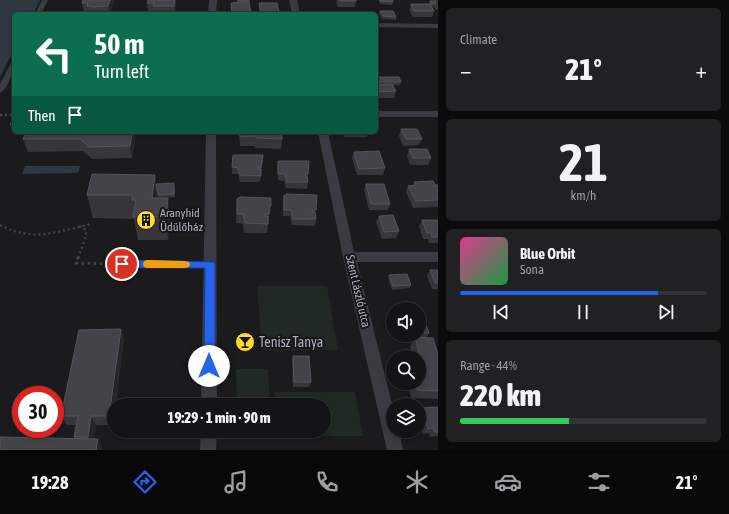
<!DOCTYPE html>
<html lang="en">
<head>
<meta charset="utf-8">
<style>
  body { margin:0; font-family:"Asap Condensed",sans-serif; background:#212123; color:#f1f3f6; height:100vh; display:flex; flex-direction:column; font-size:15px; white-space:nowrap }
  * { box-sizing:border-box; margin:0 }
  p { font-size:13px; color:#9d9ea1 }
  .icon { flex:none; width:22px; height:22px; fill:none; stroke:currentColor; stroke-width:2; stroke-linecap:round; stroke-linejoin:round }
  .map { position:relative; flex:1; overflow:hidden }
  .drawer { display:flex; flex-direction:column; gap:8px; padding:8px; background:#0b0b0c; width:291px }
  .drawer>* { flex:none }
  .banner { position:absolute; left:12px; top:12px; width:366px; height:122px; border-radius:6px; box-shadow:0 2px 6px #0003,0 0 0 1px #333335; background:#0b6e4f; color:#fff; overflow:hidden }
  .tools { position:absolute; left:386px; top:302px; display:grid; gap:8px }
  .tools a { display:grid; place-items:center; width:40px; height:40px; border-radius:50%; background:#141416; box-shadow:0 2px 6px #0003,0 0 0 1px #333335; font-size:20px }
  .speed { position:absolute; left:12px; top:386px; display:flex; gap:8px; font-size:20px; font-weight:700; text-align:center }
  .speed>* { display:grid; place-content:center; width:52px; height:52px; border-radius:50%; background:#141416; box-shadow:0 2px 6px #0003,0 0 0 1px #333335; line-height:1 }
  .speed .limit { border:6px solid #d22; background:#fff; color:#111 }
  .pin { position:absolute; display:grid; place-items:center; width:34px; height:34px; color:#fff; margin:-17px; border:2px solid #fff; border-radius:50%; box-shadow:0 1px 4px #0007 }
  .me { position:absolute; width:44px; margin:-22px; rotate:0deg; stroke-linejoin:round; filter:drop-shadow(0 0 3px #0008) }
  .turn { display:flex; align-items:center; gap:14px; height:84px; padding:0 16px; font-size:18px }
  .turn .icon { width:52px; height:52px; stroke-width:2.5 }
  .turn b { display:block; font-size:28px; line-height:34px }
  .then { display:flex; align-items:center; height:38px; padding:0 16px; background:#0003; gap:8px; font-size:15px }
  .big { font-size:30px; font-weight:800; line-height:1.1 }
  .drawer .card { flex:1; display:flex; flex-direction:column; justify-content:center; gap:6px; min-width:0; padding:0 14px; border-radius:6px; background:#212123 }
  .drawer .dial { align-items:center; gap:0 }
  .dial b { font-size:52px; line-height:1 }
  .song { display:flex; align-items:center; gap:12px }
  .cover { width:48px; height:48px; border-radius:6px; background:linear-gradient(135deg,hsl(330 70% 55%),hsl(140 70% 35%)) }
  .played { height:4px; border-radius:2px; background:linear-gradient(90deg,#2563eb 80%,#333335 80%) }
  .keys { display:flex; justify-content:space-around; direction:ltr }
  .heat { display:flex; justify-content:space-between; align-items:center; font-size:22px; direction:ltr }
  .charge { height:6px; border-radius:3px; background:linear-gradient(90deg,#34c759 44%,#333335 0) }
  .trip { position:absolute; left:107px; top:398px; width:224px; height:40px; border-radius:20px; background:#141416; box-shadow:0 2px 6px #0003,0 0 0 1px #333335; font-weight:800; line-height:40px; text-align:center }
  .menu { display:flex; height:64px; justify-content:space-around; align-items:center; background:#080809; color:#9d9ea1 }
  .menu .icon { width:28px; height:28px }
  .menu .selected { color:#2563eb }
  .menu b { font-size:18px; color:#f1f3f6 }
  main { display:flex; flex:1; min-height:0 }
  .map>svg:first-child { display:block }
  .green { fill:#202923 }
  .water { fill:#2f3743 }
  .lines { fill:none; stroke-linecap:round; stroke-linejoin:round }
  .path-far1 { stroke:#41424a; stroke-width:2.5; stroke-dasharray:2 3; stroke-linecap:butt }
  .path { stroke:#41424a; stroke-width:3; stroke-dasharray:2.5 3.5; stroke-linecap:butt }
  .service { fill:#3b3b43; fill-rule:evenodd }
  .pedestrian { fill:#3b3b43; fill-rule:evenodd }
  .minor { fill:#3b3b43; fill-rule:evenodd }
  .wall { fill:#37363b }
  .shaded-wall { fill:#262529 }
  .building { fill:#434349; stroke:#54545b }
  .route { fill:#2563eb; stroke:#184099 }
  .slow { fill:#f59e0b }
  .labels { text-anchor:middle; stroke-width:4; stroke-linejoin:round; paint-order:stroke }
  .poi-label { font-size:12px; fill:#acafbd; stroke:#161518; text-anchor:start }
  .street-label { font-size:12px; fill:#acafbd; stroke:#161518 }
  .near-poi-label { font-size:14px; fill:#acafbd; stroke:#161518; text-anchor:start }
</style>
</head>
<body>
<main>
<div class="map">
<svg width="438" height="450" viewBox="0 0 438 450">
  <rect width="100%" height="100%" fill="#1b1a1d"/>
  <!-- green -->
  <g class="green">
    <path d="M257,286H327L338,350H262Z"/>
    <path d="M236,369H268L270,405H237Z"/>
    <path d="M274,392H355L363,436H277V431H324V405H275Z"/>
  </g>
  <!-- water -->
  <g class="water">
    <path d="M0,0H40L33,14H14V50L0,77Z"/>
    <path d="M25,166H80L78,173L22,174Z"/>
  </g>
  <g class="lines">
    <!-- path-far1 -->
    <g class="path-far1">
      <path d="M0,115H14"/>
      <path d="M0,225C35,243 57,231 92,224"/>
      <path d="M78,258L86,236V230L79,226"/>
    </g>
    <!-- path -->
    <path class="path" d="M78,257L76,263L115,264"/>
    <!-- service -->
    <path class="service" d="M122,261L210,262L212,263L213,265L212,267L210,268L122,267L120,266L119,264L120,262Z"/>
    <!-- pedestrian -->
    <g class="pedestrian">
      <path d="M42,0H48L41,14H35Z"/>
      <path d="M14,61C14,69 8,90 0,93V84L11,63Z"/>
    </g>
    <!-- minor -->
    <g class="minor">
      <path d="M209,0H217L216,14H208Z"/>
      <path d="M289,0H297L300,14H292Z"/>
      <path d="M376,23L438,24V28L376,27Z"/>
      <rect x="376" y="111" width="62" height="6"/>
      <path d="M206,132H216L217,405H201Z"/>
      <path d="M318,132H328L354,252H438V262H357L393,408V431H399L403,450H387L343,257Z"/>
      <path d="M201,431H217L216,450H200Z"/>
    </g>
  </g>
  <!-- wall -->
  <g class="wall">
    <path d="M83,0H114L110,14H89L88,12H84L82,3Z"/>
    <path d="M176,0L175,14H154L153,12H148L147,3Z"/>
    <path d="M237,0H253H249L250,14H231V3H237Z"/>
    <path d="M337,0H356V1L355,7H338L336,3Z"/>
    <path d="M378,0H392L393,2L392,5L380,4Z"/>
    <path d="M434,0H438V10H436L434,7H432L434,11L432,17H413L409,10L411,4H429L430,1H434Z"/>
    <path d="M259,3L279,12V14H260L259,9Z"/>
    <path d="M380,11L396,17V20L382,19L379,14Z"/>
    <path d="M376,77L401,82L400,85H393L396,91L394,98H376Z"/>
    <path d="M14,118V128H11L10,125Z"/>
    <path d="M401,129L422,139L419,145L403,146L399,136Z"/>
    <path d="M26,132H134L135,138L132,158L92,159L83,151L28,152L23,139Z"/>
    <path d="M239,132H282V139L281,149L255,148V146H240Z"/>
    <path d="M342,132H368L367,137H344Z"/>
    <path d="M409,149L431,158L428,165H410L407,156Z"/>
    <path d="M354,152L385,168L383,175H357L352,158Z"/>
    <path d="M233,155H263L260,182H240L238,174H232Z"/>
    <path d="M278,161L308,174L307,178L308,182L307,189L286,188L284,181L278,180L277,167Z"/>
    <path d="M414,182L435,185H438V207L413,208L406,192L408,186L413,185Z"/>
    <path d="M156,184L175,187V197L158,198H168L170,221L168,240H138L134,219L93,218L87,195Z"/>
    <path d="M366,184L390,204L388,210H369L364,190Z"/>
    <path d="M284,195L316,210L315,213L316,219L315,226L292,225L290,216H283V202Z"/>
    <path d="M237,199L271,206L270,215H269L267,233H244L243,224L236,223Z"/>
    <path d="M379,216L399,231L396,238L382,239L376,222Z"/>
    <path d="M422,220H438V243H429L428,239H423L419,226Z"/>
    <path d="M430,270H438V289H432L427,276Z"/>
    <path d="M389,275L411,285L410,288L392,290L388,278Z"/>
    <path d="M419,311L429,333L426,338L438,354V399L411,398L408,383H419V357H413L410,346L414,339H407L406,335H419Z"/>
    <path d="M121,329L124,340L113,425H96L94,439H98L102,447L75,438L74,437L76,425H67L61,416Z"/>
    <path d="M293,356L311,382L309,387H293L292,361Z"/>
    <path d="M438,407V436L430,437L429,433L423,434L419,419V410L421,408Z"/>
  </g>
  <!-- shaded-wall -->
  <g class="shaded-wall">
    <path d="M110,0H114L109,14L108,6Z"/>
    <path d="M175,0H176L174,14V6Z"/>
    <path d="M132,132H134L135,138L132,158L130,146Z"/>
    <path d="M155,175L158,198H152Z"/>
    <path d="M168,198L170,221L168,240L166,217Z"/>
    <path d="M121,329L124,340L115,405H114V416L113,425L109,416Z"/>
    <path d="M91,416L96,425L93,445L88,437Z"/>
    <path d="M98,439L102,447V450H96Z"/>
  </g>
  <!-- building -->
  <g class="building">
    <path d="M83,0H110L108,6L93,7L87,6L88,3H82Z"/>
    <path d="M148,0H175L174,6H153L154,3H147Z"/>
    <path d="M237,0H249V1H238Z"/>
    <path d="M339,0H356V1H344Z"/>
    <path d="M380,0H392L393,2L380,1Z"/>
    <path d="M430,1H435L436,3L435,4H431Z"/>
    <path d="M249,2L251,13L232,14L231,3Z"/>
    <path d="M259,3H277L279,12H261Z"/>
    <path d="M411,4H430L434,11H414Z"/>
    <path d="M380,11H393L396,17L383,16Z"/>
    <path d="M324,12L333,13L334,14H324Z"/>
    <path d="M376,77H399L401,82H377Z"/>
    <path d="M392,84L396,91L376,92V85Z"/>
    <path d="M13,118H14V125H10Z"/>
    <path d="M401,129H417L422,139H406Z"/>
    <path d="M26,132H132L130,146L89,147L80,139H23Z"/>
    <path d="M240,132H282V139L256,138V136L240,137Z"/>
    <path d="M409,149H427L431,158H413Z"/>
    <path d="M379,151L385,168L359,169L354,152Z"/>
    <path d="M233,155H263L261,168L258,167V169H261V176L240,175L238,168L232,167Z"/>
    <path d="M278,161H309L308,174H305V176H307L308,182H287L285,174H278Z"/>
    <path d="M92,174L155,175L152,198H168L166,217H133L136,200H132L133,195H87Z"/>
    <path d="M433,181L435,185H438V200L416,201L408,186L416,185L414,182Z"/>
    <path d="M174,183V194L158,195L156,184Z"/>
    <path d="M366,184H384L390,204H371Z"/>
    <path d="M286,194L317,195L316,210H312V212H315L316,219H293L291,210H284V195H287Z"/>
    <path d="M240,197L271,198V206H269V214H265V216H268V224L245,223L243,214H237V199Z"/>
    <path d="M393,215L399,231L384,232L379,216Z"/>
    <path d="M422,220H438V237H432L431,233H427Z"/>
    <path d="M430,270H438V283H435Z"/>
    <path d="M407,274L411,285L393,286L389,275Z"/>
    <path d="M419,311H421L429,333H419Z"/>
    <path d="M121,329L109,416H91L88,437H74L78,416H61L79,330Z"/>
    <path d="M415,337L433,338L438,354V391L417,390L415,383H419V371H424Z"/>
    <path d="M293,356H309L311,382H294Z"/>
    <path d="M438,407V432H435L433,428L428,429L421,408Z"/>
    <path d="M0,437L98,439L96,450H0Z"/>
  </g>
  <!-- route -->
  <path class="route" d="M122,260L214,262L215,265V366L213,370L209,372L205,370L204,366L205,268H122L118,267L117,264L118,261Z"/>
  <!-- slow -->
  <path class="slow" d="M147,260L185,261L189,262L190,264L189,267L185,268H147L144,267L143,264L144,261Z"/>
  <!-- icons -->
  <defs>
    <g id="building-disc" transform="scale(1)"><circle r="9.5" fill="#ffdb31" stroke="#161518"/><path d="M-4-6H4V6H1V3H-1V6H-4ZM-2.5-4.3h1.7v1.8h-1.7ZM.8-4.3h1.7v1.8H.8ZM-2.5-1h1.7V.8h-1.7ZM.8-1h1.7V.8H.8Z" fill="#111"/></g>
    <g id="bar-disc" transform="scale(1)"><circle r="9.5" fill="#ffdb31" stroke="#161518"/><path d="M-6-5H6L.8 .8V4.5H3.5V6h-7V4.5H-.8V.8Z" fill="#111"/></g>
  </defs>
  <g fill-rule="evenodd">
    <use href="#building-disc" x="146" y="220"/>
    <use href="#bar-disc" x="245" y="342"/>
  </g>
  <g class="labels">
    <!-- poi labels -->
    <g class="poi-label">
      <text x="160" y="217">Aranyhíd<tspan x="160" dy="14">Üdülőház</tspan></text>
    </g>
    <!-- street labels -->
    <g class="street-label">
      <text transform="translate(358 291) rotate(77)" y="4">Szent László utca</text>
    </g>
    <!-- near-poi labels -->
    <g class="near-poi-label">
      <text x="259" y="347">Tenisz Tanya</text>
    </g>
  </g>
</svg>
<div class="tools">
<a><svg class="icon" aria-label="sound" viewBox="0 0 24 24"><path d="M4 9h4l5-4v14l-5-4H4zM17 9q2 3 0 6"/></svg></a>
<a><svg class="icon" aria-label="search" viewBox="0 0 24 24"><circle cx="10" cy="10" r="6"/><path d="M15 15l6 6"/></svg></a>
<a><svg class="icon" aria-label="layers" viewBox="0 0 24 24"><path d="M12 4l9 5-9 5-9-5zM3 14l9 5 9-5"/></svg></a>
</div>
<div class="speed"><div class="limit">30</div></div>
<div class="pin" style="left:122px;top:264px;background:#d93025"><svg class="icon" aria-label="arrive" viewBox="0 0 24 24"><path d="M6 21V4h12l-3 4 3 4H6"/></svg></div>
<svg class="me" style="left:209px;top:366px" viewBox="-20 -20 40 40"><circle r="19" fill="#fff"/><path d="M0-13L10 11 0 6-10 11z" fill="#2563eb"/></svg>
<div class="trip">19:29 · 1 min · 90 m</div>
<div class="banner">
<div class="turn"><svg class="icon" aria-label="left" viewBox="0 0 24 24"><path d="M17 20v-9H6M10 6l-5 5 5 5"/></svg><div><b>50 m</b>Turn left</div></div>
<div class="then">Then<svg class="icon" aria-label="arrive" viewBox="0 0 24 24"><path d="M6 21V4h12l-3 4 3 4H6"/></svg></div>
</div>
</div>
<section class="drawer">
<div class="card"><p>Climate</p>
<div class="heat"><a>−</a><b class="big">21°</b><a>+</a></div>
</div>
<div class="card dial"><b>21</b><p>km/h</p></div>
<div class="card">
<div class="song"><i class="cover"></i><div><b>Blue Orbit</b><p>Sona</p></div></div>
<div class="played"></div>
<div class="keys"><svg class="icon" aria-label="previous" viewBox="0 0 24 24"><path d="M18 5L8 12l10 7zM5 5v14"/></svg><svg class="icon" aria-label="pause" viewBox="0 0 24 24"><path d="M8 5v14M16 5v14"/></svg><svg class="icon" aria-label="next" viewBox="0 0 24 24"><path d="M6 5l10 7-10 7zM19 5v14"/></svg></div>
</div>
<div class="card"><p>Range · 44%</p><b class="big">220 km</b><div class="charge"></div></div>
</section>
</main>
<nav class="menu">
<b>19:28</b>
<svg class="icon selected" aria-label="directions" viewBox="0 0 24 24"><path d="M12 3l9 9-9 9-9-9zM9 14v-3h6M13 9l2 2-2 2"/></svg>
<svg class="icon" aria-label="music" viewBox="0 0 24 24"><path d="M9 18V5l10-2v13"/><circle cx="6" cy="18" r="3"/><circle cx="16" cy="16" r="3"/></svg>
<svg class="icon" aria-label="phone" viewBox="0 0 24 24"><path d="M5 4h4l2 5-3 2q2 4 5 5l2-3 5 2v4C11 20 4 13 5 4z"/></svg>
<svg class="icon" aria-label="climate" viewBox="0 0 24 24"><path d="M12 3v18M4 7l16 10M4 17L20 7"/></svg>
<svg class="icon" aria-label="car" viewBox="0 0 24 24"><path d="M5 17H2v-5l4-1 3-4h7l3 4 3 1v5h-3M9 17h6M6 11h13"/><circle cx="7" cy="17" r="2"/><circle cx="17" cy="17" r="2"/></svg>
<svg class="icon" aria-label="filters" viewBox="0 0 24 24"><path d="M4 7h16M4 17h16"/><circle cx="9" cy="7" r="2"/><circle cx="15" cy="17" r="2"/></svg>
<b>21°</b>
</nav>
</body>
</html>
